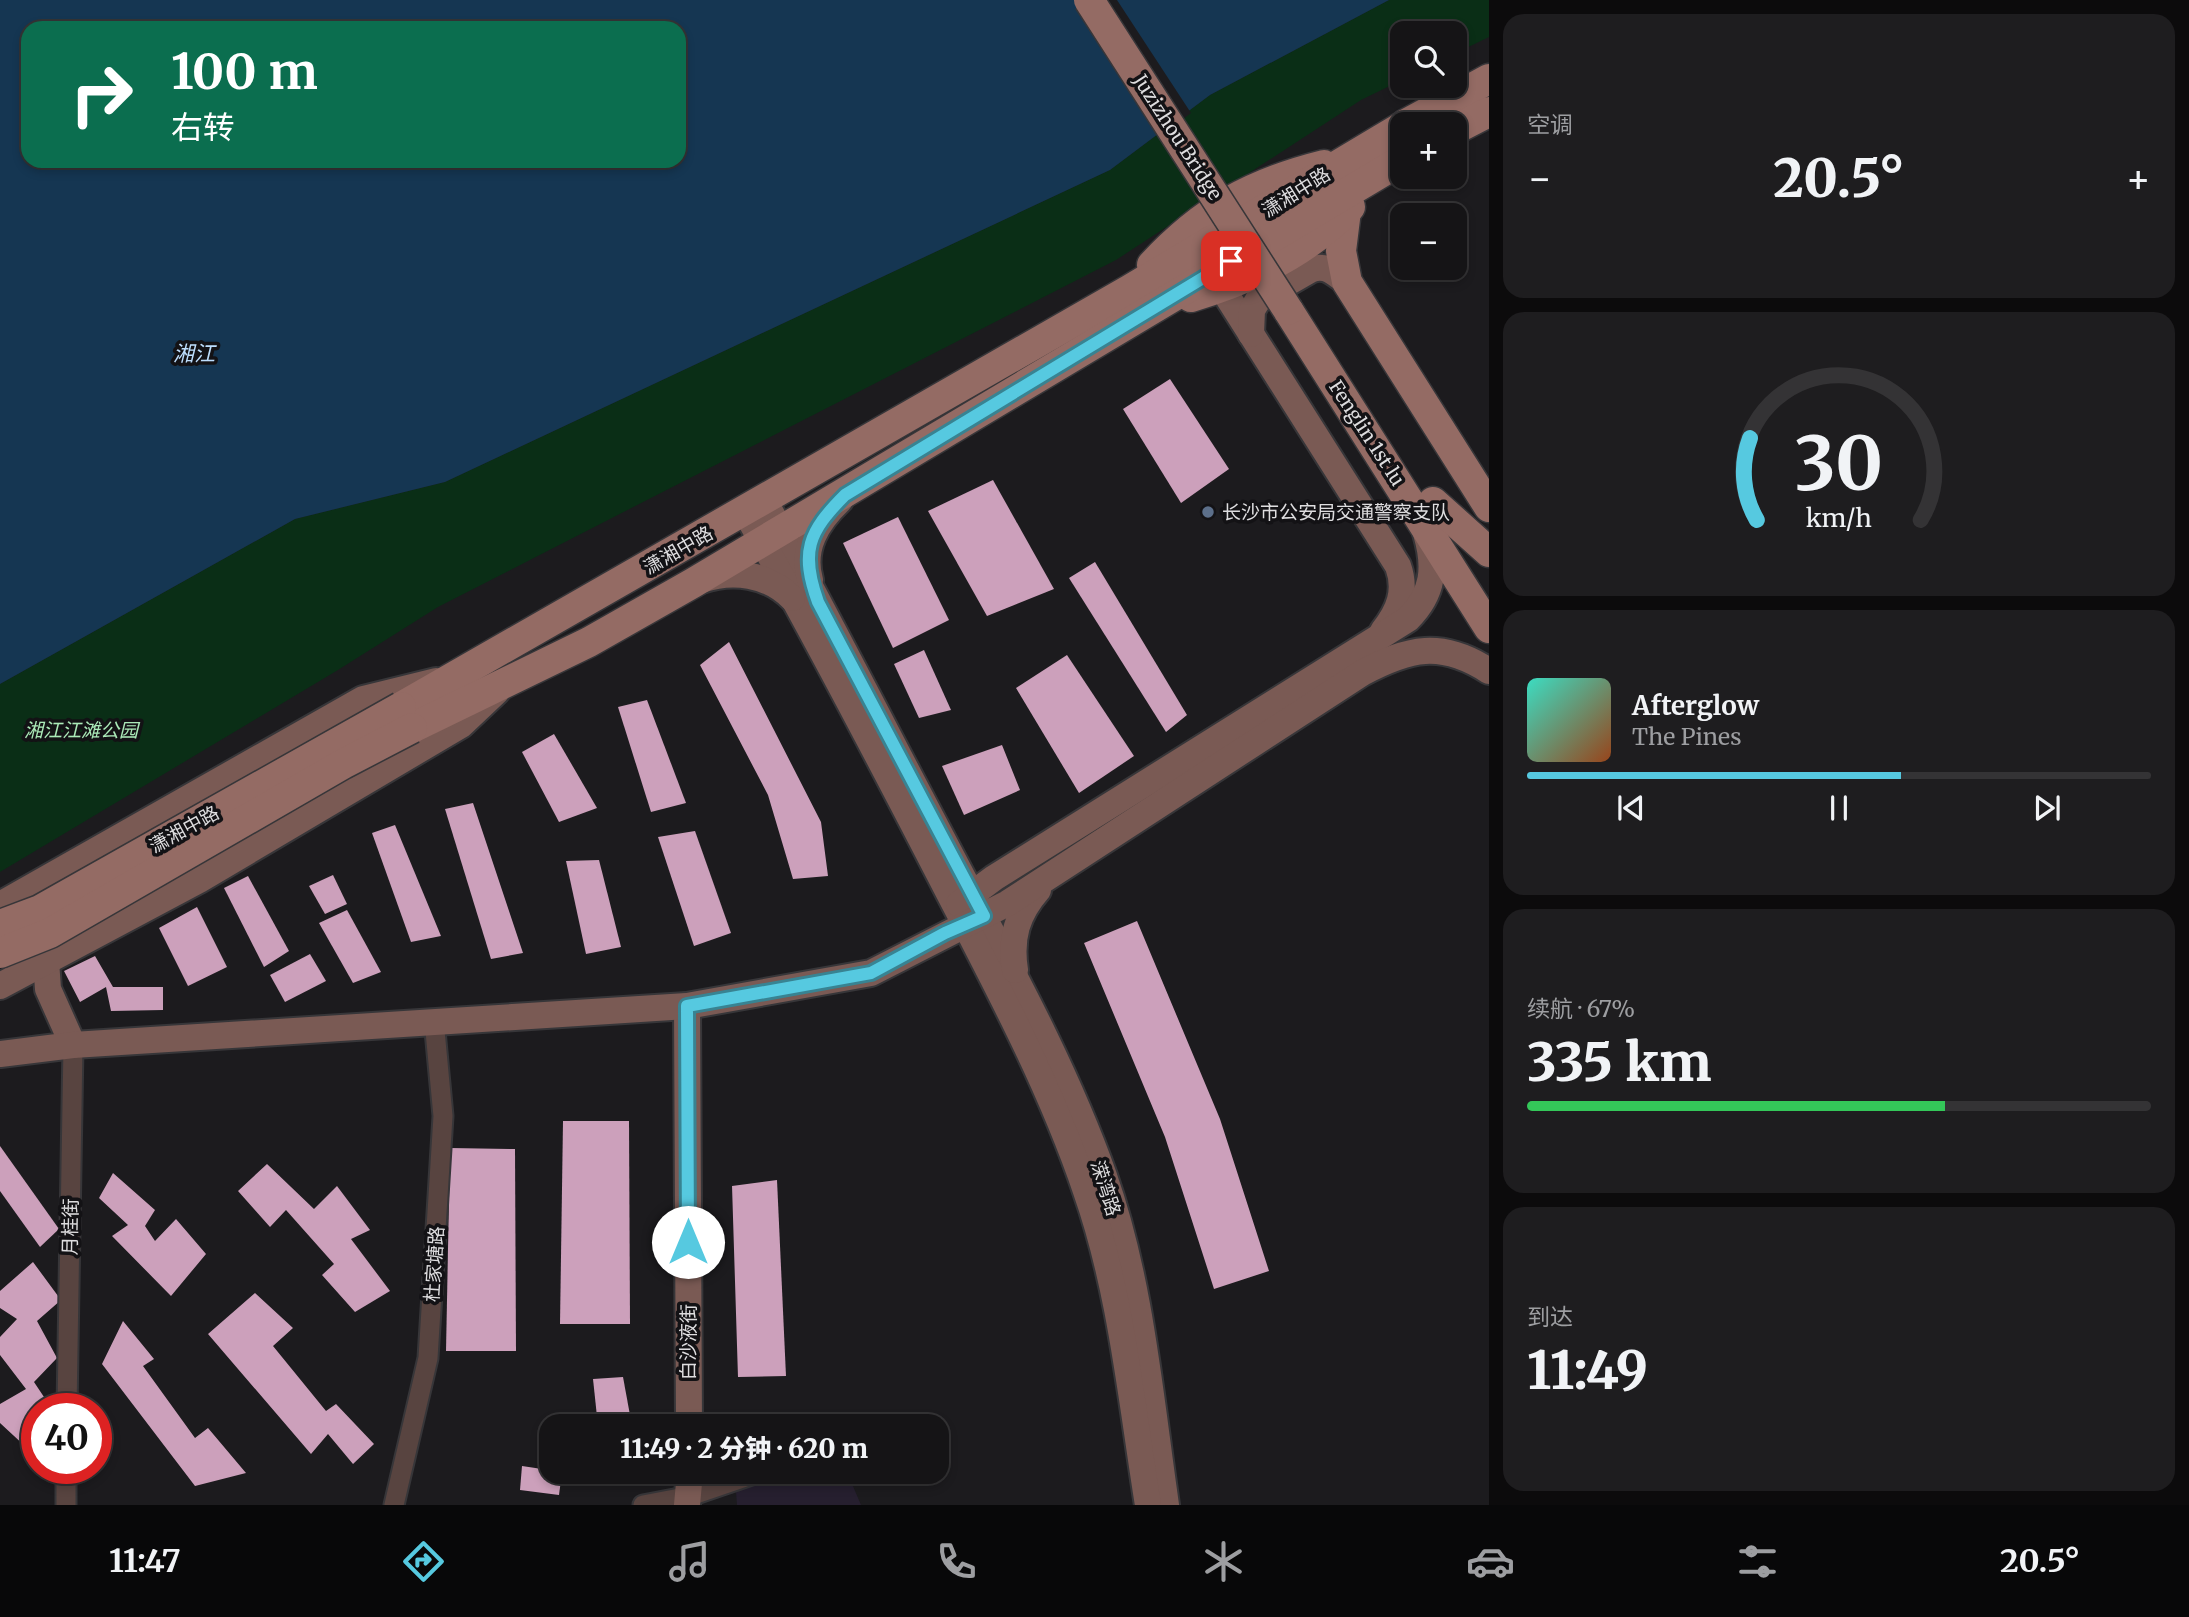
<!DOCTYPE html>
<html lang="zh">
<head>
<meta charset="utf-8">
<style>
  body { margin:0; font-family:Merriweather,"Noto Sans SC",serif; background:#1e1d1f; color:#f1f3f6; height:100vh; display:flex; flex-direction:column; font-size:26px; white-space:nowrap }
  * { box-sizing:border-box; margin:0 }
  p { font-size:23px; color:#9d9ea1 }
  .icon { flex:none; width:38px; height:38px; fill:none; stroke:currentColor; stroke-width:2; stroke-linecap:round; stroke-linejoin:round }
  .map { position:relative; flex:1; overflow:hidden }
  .sheet { display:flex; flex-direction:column; gap:14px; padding:14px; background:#0c0b0c; width:700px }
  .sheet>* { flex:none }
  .top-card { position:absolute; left:21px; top:21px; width:665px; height:147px; border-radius:21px; box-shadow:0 4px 10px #0003,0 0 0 2px #343335; background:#0b6e4f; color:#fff; overflow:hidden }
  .tools { position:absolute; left:1390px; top:21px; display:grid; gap:14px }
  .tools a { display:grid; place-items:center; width:77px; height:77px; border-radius:14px; background:#151416; box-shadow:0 4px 10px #0003,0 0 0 2px #343335; font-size:35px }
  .speed { position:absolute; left:21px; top:1393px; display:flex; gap:14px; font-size:35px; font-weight:700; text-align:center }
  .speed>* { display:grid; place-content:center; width:91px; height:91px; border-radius:50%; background:#151416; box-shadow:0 4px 10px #0003,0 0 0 2px #343335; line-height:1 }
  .speed .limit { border:10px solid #d22; background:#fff; color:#111 }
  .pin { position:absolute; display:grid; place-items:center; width:60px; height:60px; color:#fff; margin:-30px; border-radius:14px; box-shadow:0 4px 10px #0006 }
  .me { position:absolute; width:77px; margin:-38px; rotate:0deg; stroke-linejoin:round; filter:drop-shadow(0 0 5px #0008) }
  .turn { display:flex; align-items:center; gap:24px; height:147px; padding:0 35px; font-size:32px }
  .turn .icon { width:91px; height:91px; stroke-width:2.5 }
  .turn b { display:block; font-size:49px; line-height:60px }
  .big { font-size:52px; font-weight:800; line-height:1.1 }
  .sheet .card { flex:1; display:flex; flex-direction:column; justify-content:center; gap:10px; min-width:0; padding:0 24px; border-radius:21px; background:#1e1d1f }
  .sheet .dial { align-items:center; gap:0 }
  .dial svg { height:182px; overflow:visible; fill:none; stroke:#343335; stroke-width:7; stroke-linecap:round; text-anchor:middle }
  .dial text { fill:#f1f3f6; stroke:none }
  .song { display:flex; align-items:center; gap:21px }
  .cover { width:84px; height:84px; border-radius:10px; background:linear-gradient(135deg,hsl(170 70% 55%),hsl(20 70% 35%)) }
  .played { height:7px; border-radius:4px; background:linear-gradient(90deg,#56c9e0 60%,#343335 60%) }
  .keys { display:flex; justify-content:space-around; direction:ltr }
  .heat { display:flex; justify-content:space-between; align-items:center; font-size:38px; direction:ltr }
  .charge { height:10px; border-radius:5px; background:linear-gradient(90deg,#34c759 67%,#343335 0) }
  .trip { position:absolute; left:539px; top:1414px; width:410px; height:70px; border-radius:21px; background:#151416; box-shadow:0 4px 10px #0003,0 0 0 2px #343335; font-weight:800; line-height:70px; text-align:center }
  .tab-bar { display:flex; height:112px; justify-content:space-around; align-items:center; background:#080809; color:#9d9ea1 }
  .tab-bar .icon { width:49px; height:49px }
  .tab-bar .selected { color:#56c9e0 }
  .tab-bar b { font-size:32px; color:#f1f3f6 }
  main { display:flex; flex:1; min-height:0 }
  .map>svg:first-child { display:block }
  .education { fill:#261f2f }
  .green { fill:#0a2e16 }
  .water { fill:#153652; fill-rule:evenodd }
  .pier { fill:#1c1b1e }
  .building { fill:#cca0bb }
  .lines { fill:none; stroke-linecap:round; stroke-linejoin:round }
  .street-casing { stroke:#373639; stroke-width:23 }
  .secondary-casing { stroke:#373639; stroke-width:30 }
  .primary-casing { stroke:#373639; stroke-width:33 }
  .street { stroke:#584440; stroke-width:19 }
  .secondary { stroke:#7a5a54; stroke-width:26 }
  .primary { stroke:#946b64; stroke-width:30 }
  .primary-bridge-casing { stroke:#373639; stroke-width:33; stroke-linecap:butt }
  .primary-bridge { stroke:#946b64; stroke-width:30 }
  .route-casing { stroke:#388392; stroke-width:18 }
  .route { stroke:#56c9e0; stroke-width:12 }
  .service-dot { fill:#5c6f8a; stroke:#131215; stroke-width:2.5 }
  .labels { text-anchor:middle; stroke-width:7; stroke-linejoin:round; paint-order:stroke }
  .street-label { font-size:19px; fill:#dedddf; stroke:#131215 }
  .poi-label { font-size:19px; fill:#dedddf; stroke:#131215; text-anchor:start }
  .park-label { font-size:19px; font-style:italic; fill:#abeab8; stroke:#131215 }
  .water-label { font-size:21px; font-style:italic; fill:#bddefd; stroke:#131215 }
</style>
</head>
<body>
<main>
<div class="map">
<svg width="1489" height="1505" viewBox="0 0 1489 1505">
  <rect width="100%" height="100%" fill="#1c1b1e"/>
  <!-- education -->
  <path class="education" d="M788,1472H847L861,1505H737L736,1491Z"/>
  <!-- green -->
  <path class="green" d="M1389,0H1489V37L1454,54V33H1402V80L1361,100L1116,260L438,607L338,670L0,872V684L295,519L445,482L1110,170L1210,95Z"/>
  <!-- water -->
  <path class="water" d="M0,0H1389L1210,95L1110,170L445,482L295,519L0,684ZM28,28H679V161H28Z"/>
  <!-- pier -->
  <path class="pier" d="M1082,0H1117L1191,113L1166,132Z"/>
  <!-- building -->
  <g class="building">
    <path d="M1170,379L1229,469L1181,503L1123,409Z"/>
    <path d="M993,480L1054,589L987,616L928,511Z"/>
    <path d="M898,517L949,620L893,648L843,543Z"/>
    <path d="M1095,562L1187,715L1166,732L1069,578Z"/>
    <path d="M729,642L821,822L828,876L793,879L768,795L700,665Z"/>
    <path d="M924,650L951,710L919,718L894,664Z"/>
    <path d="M1067,655L1134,756L1079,793L1016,688Z"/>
    <path d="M647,700L686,803L651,812L618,707Z"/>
    <path d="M554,734L597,808L559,822L522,752Z"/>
    <path d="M1002,745L1020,790L964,815L942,766Z"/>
    <path d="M473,803L523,953L491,959L445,809Z"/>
    <path d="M395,825L441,936L411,942L372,833Z"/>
    <path d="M695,831L731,933L694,946L658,837Z"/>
    <path d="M599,860L621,947L586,954L566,861Z"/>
    <path d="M333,875L347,904L325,914L309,886Z"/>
    <path d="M248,876L289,951L264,967L224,888Z"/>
    <path d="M197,907L227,967L188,986L159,928Z"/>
    <path d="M347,910L381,972L353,983L319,923Z"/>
    <path d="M1137,921L1220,1119L1269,1271L1214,1289L1165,1137L1084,943Z"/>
    <path d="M310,954L326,981L285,1002L270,975Z"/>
    <path d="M95,956L113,987H163V1010L111,1011L106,987L80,1002L64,971Z"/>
    <path d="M563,1121H629L630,1324H560Z"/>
    <path d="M0,1146L59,1229L40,1247L0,1191Z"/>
    <path d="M450,1148L515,1149L516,1351H446Z"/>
    <path d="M267,1164L314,1209L337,1186L370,1230L351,1239L390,1291L355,1312L322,1275L334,1264L286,1210L270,1227L238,1191Z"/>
    <path d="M113,1173L155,1210L145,1226L155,1241L176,1219L206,1254L171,1296L112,1236L128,1225L99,1198Z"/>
    <path d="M777,1180L786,1376L738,1377L732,1186Z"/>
    <path d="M33,1262L61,1300L37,1321L57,1358L34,1382L52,1409H37V1437L27,1448L0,1423V1404L26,1389L0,1355V1337L17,1319L0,1308V1291Z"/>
    <path d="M255,1293L293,1328L273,1346L326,1411L336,1404L374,1444L353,1464L328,1434L311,1454L208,1334Z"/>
    <path d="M123,1321L154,1359L143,1366L195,1438L208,1428L246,1473L195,1486L102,1364Z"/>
    <path d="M623,1377L632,1426H598L593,1379Z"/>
    <path d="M522,1466L562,1472L559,1495L520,1490Z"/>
    <path d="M603,1472H640L641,1475L604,1486Z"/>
  </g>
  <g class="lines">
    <!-- street casing -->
    <g class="street-casing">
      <g id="street">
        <path d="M67,1409L73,1045"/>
        <path d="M66,1505V1468"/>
        <path d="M394,1505L428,1358L443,1116L434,1020"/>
        <path d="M643,1505L690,1496L760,1472"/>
      </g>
    </g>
    <!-- secondary casing -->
    <g class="secondary-casing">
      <g id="secondary">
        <path d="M1222,288L1398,566C1407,591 1399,611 1383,631"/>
        <path d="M1251,334L1252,310L1258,300L1310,270C1325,263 1334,273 1347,282"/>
        <path d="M764,500C834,630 902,763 971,893C1020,986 1069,1078 1104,1176C1141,1282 1150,1395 1166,1505"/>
        <path d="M745,511C812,629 875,750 937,870C991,975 1048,1079 1086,1191C1121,1291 1131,1400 1148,1505"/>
        <path d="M701,580C733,569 768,574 792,598"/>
        <path d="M810,580C801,548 817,522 840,500"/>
        <path d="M959,904L994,878L1408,619C1434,593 1436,567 1426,533"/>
        <path d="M0,905L363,699L436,681"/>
        <path d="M38,950L46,961L48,989L73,1045"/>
        <path d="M1015,970C1010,938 1017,914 1038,890"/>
        <path d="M0,986L199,880L461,725L497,691"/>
        <path d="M687,1006L689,1426"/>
        <path d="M0,1054L73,1045L687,1006L871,973L1008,903L1362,673C1409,648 1441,640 1489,671"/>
        <path d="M687,1505L690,1472"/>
      </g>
    </g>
    <!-- primary casing -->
    <g class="primary-casing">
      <g id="primary">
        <path d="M1406,124L1489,79"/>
        <path d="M1454,130L1489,112"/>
        <path d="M1346,211L1341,251L1347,282L1489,507"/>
        <path d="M1152,265C1203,210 1252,183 1324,165"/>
        <path d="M1191,297C1249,280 1308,252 1350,207"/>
        <path d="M1288,310L1489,628"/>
        <path d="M1433,502L1489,552"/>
        <path d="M401,707L1129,290L1402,127"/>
        <path d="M412,728L589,642L693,583L1402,160"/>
      </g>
    </g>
    <!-- street -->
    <use href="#street" class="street"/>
    <!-- secondary -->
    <use href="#secondary" class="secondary"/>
    <!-- primary -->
    <use href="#primary" class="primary"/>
    <!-- primary-bridge casing -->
    <g class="primary-bridge-casing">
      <g id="primary-bridge">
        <path d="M1089,0L1288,310"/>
        <path d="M0,925L40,910L401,707"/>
        <path d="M0,953L50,933L343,764L412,728"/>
      </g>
    </g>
    <!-- primary-bridge -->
    <use href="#primary-bridge" class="primary-bridge"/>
  </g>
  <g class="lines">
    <!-- route casing -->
    <g class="route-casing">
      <path id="route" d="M688,1242L687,1006L871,973L945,933L984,916L818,602C800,552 808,532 845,495L1231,261"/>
    </g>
    <!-- route -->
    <use href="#route" class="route"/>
  </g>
  <!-- markers -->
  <circle class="service-dot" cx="1208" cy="512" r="7"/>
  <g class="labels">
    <!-- street labels -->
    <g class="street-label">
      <text transform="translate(1178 137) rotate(57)" y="7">Juzizhou Bridge</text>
      <text transform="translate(1296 192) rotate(-32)" y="7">潇湘中路</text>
      <text transform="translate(1367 433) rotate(57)" y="7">Fenglin 1st lu</text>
      <text transform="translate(678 550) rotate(-30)" y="7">潇湘中路</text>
      <text transform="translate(184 829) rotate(-29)" y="7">潇湘中路</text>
      <text transform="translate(1106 1188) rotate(72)" y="7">溁湾路</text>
      <text transform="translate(70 1227) rotate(-89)" y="7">月桂街</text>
      <text transform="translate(434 1264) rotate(-86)" y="7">杜家塘路</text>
      <text transform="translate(688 1342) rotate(-90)" y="7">白沙液街</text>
    </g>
    <!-- poi labels -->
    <g class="poi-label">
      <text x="1222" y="519">长沙市公安局交通警察支队</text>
    </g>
    <!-- park labels -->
    <g class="park-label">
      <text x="81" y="737">湘江江滩公园</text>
    </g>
    <!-- water labels -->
    <g class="water-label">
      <text x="194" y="361">湘江</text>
    </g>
  </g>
</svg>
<div class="tools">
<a><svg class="icon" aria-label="search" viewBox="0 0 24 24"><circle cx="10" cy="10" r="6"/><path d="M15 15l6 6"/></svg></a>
<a>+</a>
<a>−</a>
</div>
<div class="speed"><div class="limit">40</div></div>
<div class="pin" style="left:1231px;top:261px;background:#d93025"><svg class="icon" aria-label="arrive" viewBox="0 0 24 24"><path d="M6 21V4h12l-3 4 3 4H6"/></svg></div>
<svg class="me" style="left:688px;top:1242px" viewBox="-20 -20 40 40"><circle r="19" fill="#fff"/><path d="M0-13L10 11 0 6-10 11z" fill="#56c9e0"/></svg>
<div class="trip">11:49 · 2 分钟 · 620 m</div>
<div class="top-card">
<div class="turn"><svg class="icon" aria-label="right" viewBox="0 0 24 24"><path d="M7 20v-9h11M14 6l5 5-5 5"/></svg><div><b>100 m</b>右转</div></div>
</div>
</div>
<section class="sheet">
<div class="card"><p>空调</p>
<div class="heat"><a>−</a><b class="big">20.5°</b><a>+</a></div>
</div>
<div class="card dial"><svg viewBox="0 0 100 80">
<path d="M14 69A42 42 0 1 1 86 69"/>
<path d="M14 69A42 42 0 0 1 11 33" stroke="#56c9e0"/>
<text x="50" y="56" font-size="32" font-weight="700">30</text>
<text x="50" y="72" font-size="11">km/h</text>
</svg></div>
<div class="card">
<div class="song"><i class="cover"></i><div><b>Afterglow</b><p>The Pines</p></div></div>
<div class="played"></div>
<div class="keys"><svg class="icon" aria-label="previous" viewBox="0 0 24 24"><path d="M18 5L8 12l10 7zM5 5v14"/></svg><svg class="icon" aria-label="pause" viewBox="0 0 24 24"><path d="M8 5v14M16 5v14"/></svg><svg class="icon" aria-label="next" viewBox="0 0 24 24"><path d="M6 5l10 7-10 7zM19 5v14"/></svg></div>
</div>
<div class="card"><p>续航 · 67%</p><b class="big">335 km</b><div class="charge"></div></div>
<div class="card"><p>到达</p><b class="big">11:49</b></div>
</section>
</main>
<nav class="tab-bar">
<b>11:47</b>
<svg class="icon selected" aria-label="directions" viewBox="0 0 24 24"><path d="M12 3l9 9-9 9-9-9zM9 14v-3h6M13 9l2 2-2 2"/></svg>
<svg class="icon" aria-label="music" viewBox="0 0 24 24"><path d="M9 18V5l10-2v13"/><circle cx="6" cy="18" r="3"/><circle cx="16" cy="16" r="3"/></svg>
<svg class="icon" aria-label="phone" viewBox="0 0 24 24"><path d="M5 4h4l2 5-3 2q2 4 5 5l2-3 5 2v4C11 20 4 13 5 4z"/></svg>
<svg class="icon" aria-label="climate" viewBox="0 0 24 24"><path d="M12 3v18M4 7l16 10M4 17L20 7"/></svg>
<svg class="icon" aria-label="car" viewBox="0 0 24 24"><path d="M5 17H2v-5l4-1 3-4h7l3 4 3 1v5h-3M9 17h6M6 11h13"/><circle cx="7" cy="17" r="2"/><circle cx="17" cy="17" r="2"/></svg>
<svg class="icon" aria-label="filters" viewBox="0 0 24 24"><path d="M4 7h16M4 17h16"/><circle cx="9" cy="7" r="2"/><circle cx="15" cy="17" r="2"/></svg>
<b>20.5°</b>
</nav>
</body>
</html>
